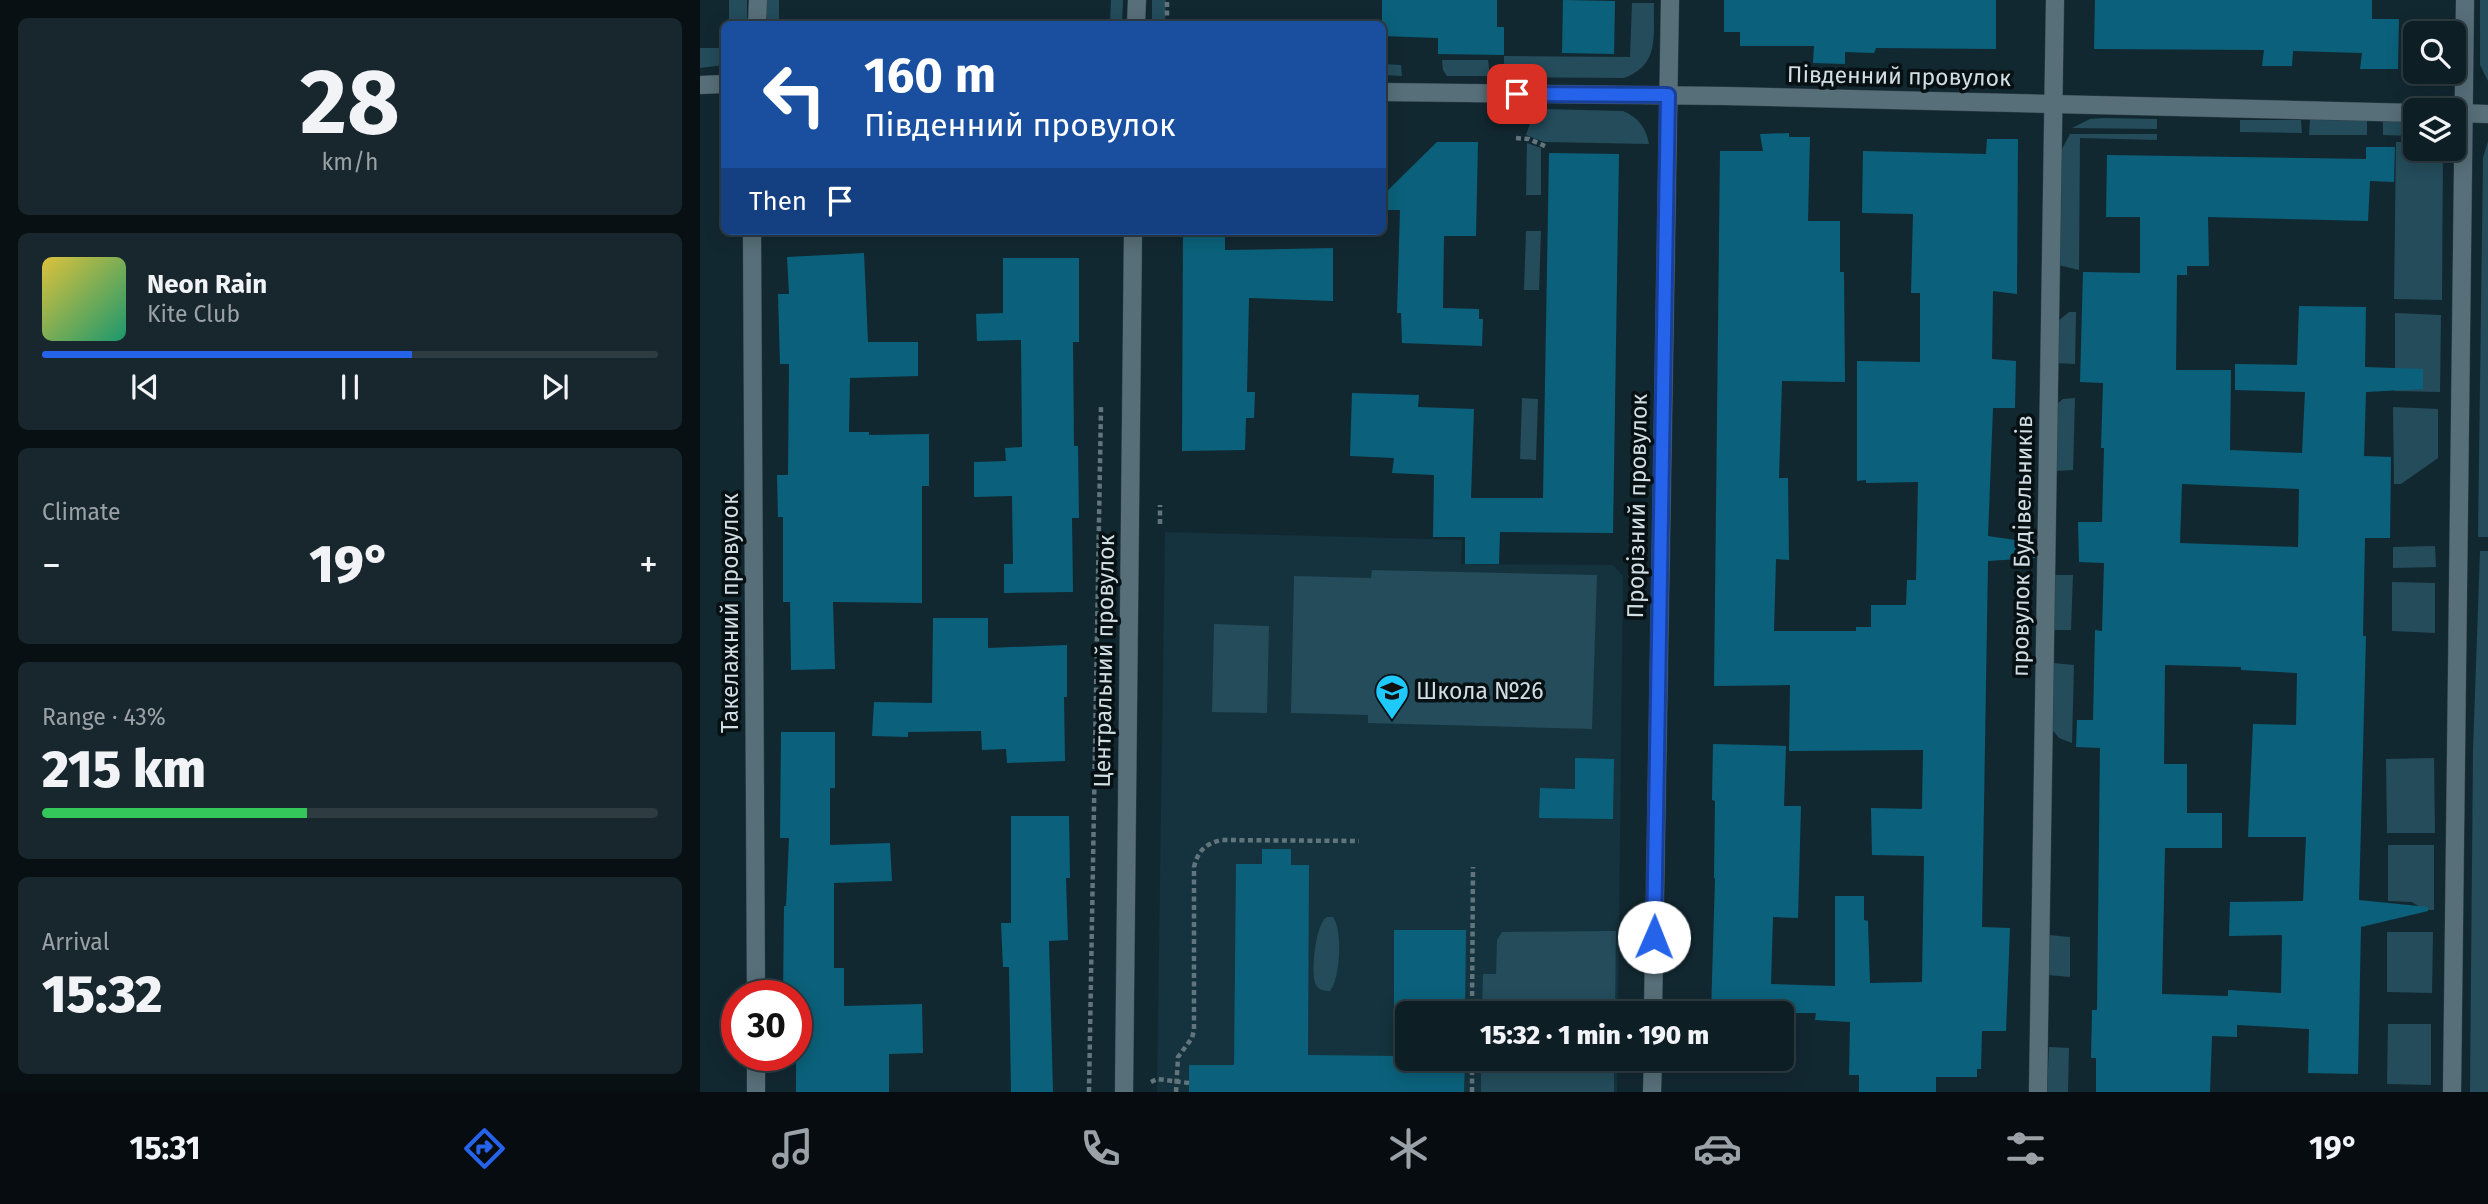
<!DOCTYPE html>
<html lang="en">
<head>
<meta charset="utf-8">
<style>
  body { margin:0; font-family:"Fira Sans",sans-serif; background:#17272d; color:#f1f3f6; height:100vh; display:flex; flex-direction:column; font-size:26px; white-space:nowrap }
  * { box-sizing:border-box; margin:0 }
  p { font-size:23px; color:#9ba2a7 }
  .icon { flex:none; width:38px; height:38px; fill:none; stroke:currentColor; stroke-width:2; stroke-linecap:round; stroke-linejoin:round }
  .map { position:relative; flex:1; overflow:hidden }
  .details { display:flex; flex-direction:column; gap:18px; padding:18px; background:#081014; width:700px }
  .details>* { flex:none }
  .guide { position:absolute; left:21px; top:21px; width:665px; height:214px; border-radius:10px; box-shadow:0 4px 18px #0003,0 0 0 2px #2e3c42; background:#1a4fa0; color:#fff; overflow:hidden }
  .tools { position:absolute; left:1703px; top:21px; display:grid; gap:14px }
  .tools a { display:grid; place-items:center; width:63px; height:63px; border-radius:10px; background:#0e1e25; box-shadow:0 4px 18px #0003,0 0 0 2px #2e3c42; font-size:35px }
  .speed { position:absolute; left:21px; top:980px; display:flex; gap:14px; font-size:35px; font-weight:700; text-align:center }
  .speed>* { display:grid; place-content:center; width:91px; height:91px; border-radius:50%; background:#0e1e25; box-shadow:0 4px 18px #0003,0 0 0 2px #2e3c42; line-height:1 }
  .speed .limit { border:10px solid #d22; background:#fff; color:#111 }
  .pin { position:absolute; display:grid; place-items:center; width:60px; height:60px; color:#fff; margin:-30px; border-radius:14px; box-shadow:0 4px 10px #0006 }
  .me { position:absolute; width:77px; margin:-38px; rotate:1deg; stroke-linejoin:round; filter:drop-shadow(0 0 5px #0008) }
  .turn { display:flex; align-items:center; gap:24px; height:147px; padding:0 28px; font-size:32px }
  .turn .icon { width:91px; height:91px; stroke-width:2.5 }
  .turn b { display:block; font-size:49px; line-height:60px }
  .then { display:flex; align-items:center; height:66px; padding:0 28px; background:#0003; gap:14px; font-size:26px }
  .big { font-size:52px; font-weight:800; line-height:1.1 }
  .details .card { flex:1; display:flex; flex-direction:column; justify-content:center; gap:10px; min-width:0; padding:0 24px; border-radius:10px; background:#17272d }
  .details .dial { align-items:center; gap:0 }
  .dial b { font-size:91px; line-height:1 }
  .song { display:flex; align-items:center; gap:21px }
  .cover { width:84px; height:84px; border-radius:10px; background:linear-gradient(135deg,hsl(50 70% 55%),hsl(160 70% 35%)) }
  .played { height:7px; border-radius:4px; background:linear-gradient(90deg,#2563eb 60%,#2e3c42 60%) }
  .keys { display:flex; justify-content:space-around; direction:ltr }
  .heat { display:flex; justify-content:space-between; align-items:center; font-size:38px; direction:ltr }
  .charge { height:10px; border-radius:5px; background:linear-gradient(90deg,#34c759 43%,#2e3c42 0) }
  .trip { position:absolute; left:695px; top:1001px; width:399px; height:70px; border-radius:10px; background:#0e1e25; box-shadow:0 4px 18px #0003,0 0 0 2px #2e3c42; font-weight:800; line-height:70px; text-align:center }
  .tab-bar { display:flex; height:112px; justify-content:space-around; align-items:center; background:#060c0f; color:#9ba2a7 }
  .tab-bar .icon { width:49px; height:49px }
  .tab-bar .selected { color:#2563eb }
  .tab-bar b { font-size:32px; color:#f1f3f6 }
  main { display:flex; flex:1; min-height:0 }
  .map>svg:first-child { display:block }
  .built { fill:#14333e }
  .green { fill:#244c5b }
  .building { fill:#0b617b; fill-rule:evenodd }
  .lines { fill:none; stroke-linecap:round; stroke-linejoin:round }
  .minor-casing { stroke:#32424a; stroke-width:19 }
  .path { stroke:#62747c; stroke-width:4.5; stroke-dasharray:5 3.5; stroke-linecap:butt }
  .minor { stroke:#576f79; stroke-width:18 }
  .route-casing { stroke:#184099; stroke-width:18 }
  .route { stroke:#2563eb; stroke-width:12 }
  .labels { text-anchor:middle; stroke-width:7; stroke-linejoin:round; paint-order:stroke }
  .street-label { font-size:23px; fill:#d1dee4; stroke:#071013 }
  .poi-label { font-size:23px; fill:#d1dee4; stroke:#071013; text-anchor:start }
</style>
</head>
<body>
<main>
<section class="details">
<div class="card dial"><b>28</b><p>km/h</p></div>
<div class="card">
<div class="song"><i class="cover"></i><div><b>Neon Rain</b><p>Kite Club</p></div></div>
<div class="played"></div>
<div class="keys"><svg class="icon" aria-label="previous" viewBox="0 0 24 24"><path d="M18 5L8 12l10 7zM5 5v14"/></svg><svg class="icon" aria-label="pause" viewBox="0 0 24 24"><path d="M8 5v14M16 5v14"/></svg><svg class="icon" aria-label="next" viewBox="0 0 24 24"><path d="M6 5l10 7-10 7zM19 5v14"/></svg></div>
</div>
<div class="card"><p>Climate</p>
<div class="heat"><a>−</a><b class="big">19°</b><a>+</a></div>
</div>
<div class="card"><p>Range · 43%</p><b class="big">215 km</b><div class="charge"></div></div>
<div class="card"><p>Arrival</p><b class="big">15:32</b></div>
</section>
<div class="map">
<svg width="1788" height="1092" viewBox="0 0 1788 1092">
  <rect width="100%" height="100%" fill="#122831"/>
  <!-- built -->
  <path class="built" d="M465,532L762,540L761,564L913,565L923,576L918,1013H707V1059H918L917,1092H457Z"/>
  <!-- green -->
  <g class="green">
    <rect x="29" y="0" width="18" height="24"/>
    <rect x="67" y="0" width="12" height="24"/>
    <path d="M411,0H423L422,24H410Z"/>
    <path d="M452,0H466L465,24H452Z"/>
    <path d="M1780,0H1788V81L1780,65Z"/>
    <path d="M932,3H954C953,36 960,65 924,78L804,77V56L930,57Z"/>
    <path d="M0,48H24V65L0,68Z"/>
    <path d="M742,60H788L790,76H747L743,70Z"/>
    <path d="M683,64L701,65L702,76L683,75Z"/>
    <path d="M843,109L923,111C938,117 946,128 949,144L844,142L826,135L833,114Z"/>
    <path d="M1403,118L1457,119V129L1372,128L1390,119Z"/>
    <path d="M1667,118V135H1609L1610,119Z"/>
    <path d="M1540,120H1601L1602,133L1540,132Z"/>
    <path d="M1683,122H1715V136L1683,135Z"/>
    <path d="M1370,134H1457V140L1380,138L1379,270L1358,265L1362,149Z"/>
    <path d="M1788,141V537H1778L1783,158Z"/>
    <path d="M1696,142H1715V149H1743L1742,300L1694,299Z"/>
    <path d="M827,143L841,148V195H826Z"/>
    <path d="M826,231H841L839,290H824Z"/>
    <path d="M1369,312H1376L1375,364L1355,363L1357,322Z"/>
    <path d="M1695,313L1741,315L1740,392L1695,391Z"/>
    <path d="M822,398L838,399L836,460L820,459Z"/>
    <path d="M1375,398L1373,470L1354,471L1357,404L1363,399Z"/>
    <path d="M1693,407L1738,409V458L1701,484H1694Z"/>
    <path d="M1735,546L1736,567L1693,568V547Z"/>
    <path d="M1780,551H1788V1092H1770L1773,751Z"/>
    <path d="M672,570L897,575L892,729L668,723V715L591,713L594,576L671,578Z"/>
    <path d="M1353,575H1373L1371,630H1351Z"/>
    <path d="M1692,582L1735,583V633L1692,631Z"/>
    <path d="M514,624L569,626L567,713L512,712Z"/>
    <path d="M1353,663L1374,665L1372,743L1359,738L1351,728Z"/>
    <path d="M1734,758L1735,833H1687L1686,759Z"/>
    <path d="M1688,845H1734V910H1724L1712,902L1688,901Z"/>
    <path d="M627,917H633C643,931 640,979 630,991C623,991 618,990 615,983C611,971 615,924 627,917Z"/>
    <path d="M916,931L915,1013H782L783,974H796L797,940L802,932Z"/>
    <path d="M1687,932H1733L1732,993L1687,992Z"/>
    <path d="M1349,935L1370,937V977L1348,975Z"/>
    <path d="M1688,1024H1731V1085L1687,1084Z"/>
    <path d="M1349,1047L1369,1048L1368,1092H1347Z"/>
    <rect x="781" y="1059" width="133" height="33"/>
  </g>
  <!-- building -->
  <g class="building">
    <path d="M682,0H797V27H804V55L738,54V38L682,36Z"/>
    <path d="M863,0L915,1L914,54L862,53Z"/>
    <path d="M1024,0H1296V49L1176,48L1174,53L1145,52V64L1113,63L1114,46H1040V32H1024Z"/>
    <path d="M1395,0H1672V19H1699L1698,69H1660L1662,53L1593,51L1592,66H1562L1564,50L1394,49Z"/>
    <path d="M1089,133V137H1110L1108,221H1140V272H1144L1145,382L1082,381L1079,478H1088L1089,560L1076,559L1074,631H1156V627H1171V605H1206L1207,580H1216L1218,482L1166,483V480L1157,481V361L1220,362V293H1211L1213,214L1162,213L1163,151L1286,154L1287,139H1318L1317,294L1293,291L1292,359L1316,361L1315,408H1293L1288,536L1335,543V558L1288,561L1282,927L1310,928L1306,1031H1282L1281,1069H1277V1077H1236V1092H1159V1075H1149L1150,1022L1115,1020L1116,1013H1011L1015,879L1014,878L1015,801L1012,800L1013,744L1086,746L1084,806H1101L1098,918L1073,917L1071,984L1135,986V896H1164V920L1168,921L1170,983L1222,982L1224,856L1172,855L1171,808L1222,809L1223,750L1089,751L1090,685L1014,686L1020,151H1063L1060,134Z"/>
    <path d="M737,142H778L776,236H744L743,308L779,309V319H783L782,346L702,343L701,313H697L700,210H682V196Z"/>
    <path d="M1666,147H1695L1694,182L1670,181L1668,221L1508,217L1509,266H1487V275H1477L1476,370H1531L1530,450L1602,453L1605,392L1535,390V364L1597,365L1599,306L1666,307L1665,367L1723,369V389L1666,392L1664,456L1691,457L1690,538H1665L1663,636H1666L1659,900L1728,907V911L1661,927L1658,1074L1608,1073L1609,1029L1537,1025V1037L1512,1036L1510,1092H1396V1058H1391L1392,1010H1397L1400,748L1376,747L1377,720H1393L1395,630L1402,631L1404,563L1379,562L1378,522H1402L1404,448H1401L1403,383L1380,382L1383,272L1440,273V217H1406L1407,155L1666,159ZM1482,484L1599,489L1598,547L1480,543ZM1465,665L1541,667V670L1597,673L1596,725L1553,724L1548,837H1606L1603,901L1530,902L1529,936L1582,935L1581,993L1528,990V996L1462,994L1465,848H1522V813H1487V764H1464Z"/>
    <path d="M849,153L919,154L913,533L800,532L799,564H765V537H733L734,475L692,473L694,458L650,456L652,393L719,395L718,407L774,409L771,498H843Z"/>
    <path d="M483,231H525V250L633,248V301L549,298L547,392H555L554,418H546L545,450L482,451Z"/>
    <path d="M164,253L168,342H218V376L150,378L149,432H169V435L229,434V486H222V603L133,602L135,669L91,670L90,602H83V517H78L77,475H88L89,364H80L78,294H89L87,257Z"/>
    <path d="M303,258H379V342H373L374,446H378L379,518H372L373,592L304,593V564H313L312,496L274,497V462L306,461L305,448L322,447L321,340L277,341L276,314L303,313Z"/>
    <path d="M233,618H288V648L367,645V697H364L365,761L307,763L306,749L282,750L281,731L208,732V737L172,736L174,702L232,703Z"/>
    <path d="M81,732H135V788H130V845L190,843L192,881L134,883V968H144V1006L222,1004L223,1053L189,1054V1092H96V996H83L84,906H86L89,838H80Z"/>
    <path d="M875,758L914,759L913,819L839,818L840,788L875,789Z"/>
    <path d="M311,816H369L370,878H366L368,940L349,941L353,1092H311L309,967H303L301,923H311Z"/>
    <path d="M562,849H591V865H609L608,1055L694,1056V930H766L765,1013H707V1059H765L764,1092H489V1065H534L536,864H562Z"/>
  </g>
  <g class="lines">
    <!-- minor casing -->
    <g class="minor-casing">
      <g id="minor">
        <path d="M57,24L58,0"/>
        <path d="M436,24L437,0"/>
        <path d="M0,85L24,84"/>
        <path d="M682,92L1026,96L1715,113"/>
        <path d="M1754,113L1788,114"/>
        <path d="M52,231L56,996"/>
        <path d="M953,1013L970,0"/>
        <path d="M56,1055V1092"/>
        <path d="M424,1092L433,231"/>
        <path d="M952,1092L953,1059"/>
        <path d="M1338,1092L1355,0"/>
        <path d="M1752,1092L1765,0"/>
      </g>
    </g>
    <!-- path -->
    <g class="path">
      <path d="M467,24V0"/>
      <path d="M816,138L829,139L847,147"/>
      <path d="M460,524V505"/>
      <path d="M772,1013L773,867"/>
      <path d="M451,1082L457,1079L489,1083"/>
      <path d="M389,1092L401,407"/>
      <path d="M476,1092L478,1057L492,1038L494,1030V867C498,851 505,844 521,840L659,841"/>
      <path d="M772,1092V1059"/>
    </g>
    <!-- minor -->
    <use href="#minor" class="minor"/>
  </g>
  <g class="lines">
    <!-- route casing -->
    <g class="route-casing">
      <path id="route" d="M817,94L968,95L954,937"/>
    </g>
    <!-- route -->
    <use href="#route" class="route"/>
  </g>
  <!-- icons -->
  <defs>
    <g id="school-pin" transform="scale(1.75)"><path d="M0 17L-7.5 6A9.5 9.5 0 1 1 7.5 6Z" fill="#1ec9fd" stroke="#071013"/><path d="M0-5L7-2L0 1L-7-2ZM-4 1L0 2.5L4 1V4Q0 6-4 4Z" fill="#111"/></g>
  </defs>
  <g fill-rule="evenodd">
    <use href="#school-pin" x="692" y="691"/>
  </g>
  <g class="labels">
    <!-- street labels -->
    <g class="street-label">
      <text transform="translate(1199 76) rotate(1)" y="8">Південний провулок</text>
      <text transform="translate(937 506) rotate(-89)" y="8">Прорізний провулок</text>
      <text transform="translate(1322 546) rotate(-89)" y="8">провулок Будівельників</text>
      <text transform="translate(30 613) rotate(-90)" y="8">Такелажний провулок</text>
      <text transform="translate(404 661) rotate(-89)" y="8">Центральний провулок</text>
    </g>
    <!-- poi labels -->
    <g class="poi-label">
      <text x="716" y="699">Школа №26</text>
    </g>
  </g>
</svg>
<div class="tools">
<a><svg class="icon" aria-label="search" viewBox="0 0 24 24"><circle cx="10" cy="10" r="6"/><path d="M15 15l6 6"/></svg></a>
<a><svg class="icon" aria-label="layers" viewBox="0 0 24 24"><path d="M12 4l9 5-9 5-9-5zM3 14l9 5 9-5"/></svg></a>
</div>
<div class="speed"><div class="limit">30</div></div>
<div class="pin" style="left:817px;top:94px;background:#d93025"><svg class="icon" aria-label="arrive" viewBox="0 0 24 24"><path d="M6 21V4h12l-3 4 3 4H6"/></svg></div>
<svg class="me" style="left:954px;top:937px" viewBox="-20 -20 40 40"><circle r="19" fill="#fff"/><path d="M0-13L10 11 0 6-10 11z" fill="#2563eb"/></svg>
<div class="trip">15:32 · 1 min · 190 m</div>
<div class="guide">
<div class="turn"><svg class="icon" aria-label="left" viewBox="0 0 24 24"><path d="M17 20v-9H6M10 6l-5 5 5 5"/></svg><div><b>160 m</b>Південний провулок</div></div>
<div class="then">Then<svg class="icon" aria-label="arrive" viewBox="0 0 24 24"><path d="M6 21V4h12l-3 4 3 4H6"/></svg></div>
</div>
</div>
</main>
<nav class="tab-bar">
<b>15:31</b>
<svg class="icon selected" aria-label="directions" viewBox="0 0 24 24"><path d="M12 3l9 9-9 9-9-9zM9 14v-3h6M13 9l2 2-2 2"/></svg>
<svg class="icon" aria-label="music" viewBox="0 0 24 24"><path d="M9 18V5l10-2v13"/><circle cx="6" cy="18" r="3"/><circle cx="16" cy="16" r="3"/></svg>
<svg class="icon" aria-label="phone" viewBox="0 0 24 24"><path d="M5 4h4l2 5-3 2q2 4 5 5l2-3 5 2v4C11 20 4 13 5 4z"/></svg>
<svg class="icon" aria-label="climate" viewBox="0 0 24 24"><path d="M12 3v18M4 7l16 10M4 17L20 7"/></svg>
<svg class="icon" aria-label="car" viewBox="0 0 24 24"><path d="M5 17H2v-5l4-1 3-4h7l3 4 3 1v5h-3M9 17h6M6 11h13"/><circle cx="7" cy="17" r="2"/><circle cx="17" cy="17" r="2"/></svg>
<svg class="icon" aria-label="filters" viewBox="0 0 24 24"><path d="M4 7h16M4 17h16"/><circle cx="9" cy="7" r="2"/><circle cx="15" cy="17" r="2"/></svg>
<b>19°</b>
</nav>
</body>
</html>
